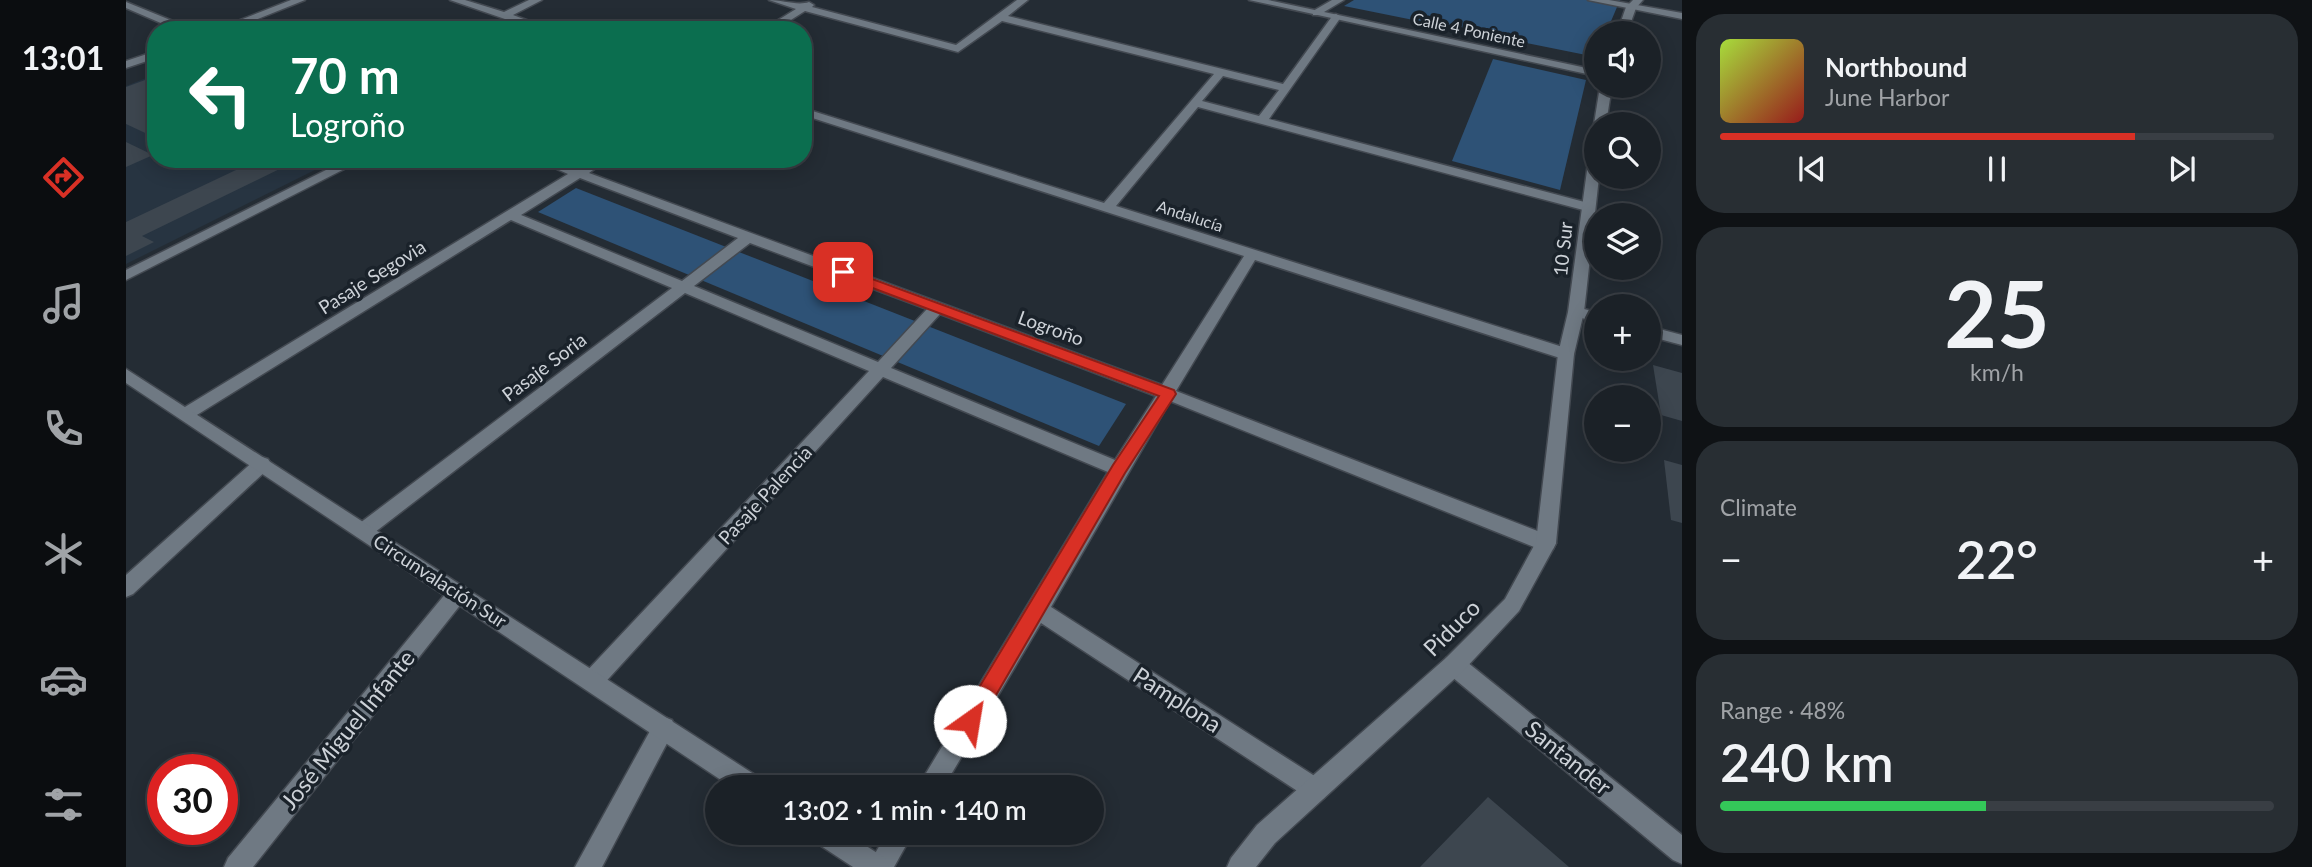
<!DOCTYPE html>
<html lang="en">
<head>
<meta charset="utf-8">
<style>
  body { margin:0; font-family:Lato,sans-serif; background:#282e33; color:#f1f3f6; height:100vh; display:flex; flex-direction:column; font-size:26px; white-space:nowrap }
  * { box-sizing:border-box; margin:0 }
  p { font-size:23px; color:#a0a3a7 }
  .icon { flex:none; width:38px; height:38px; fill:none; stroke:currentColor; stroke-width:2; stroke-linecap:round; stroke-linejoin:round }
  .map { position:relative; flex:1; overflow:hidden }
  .sheet { display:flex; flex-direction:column; gap:14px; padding:14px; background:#0f1215; width:630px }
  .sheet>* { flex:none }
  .top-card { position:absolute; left:21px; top:21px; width:665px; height:147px; border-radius:28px; box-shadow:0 4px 18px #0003,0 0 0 2px #393e44; background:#0b6e4f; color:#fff; overflow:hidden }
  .tools { position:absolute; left:1458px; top:21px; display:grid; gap:14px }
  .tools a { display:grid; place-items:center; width:77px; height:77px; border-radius:50%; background:#1b2127; box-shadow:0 4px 18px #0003,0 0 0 2px #393e44; font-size:35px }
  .speed { position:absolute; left:21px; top:754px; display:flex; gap:14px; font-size:35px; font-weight:700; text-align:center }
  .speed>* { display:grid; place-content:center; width:91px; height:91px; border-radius:50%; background:#1b2127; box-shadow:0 4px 18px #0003,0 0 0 2px #393e44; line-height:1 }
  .speed .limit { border:10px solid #d22; background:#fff; color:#111 }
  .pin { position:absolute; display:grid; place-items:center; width:60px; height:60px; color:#fff; margin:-30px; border-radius:14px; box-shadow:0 4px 10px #0006 }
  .me { position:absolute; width:77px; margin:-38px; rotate:32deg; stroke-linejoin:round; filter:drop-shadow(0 0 5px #0008) }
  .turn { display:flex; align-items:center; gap:24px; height:147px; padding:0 28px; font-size:32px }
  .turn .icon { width:91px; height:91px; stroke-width:2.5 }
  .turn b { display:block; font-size:49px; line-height:60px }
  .big { font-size:52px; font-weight:600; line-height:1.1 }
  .sheet .card { flex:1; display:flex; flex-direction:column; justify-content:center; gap:10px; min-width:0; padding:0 24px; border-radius:28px; background:#282e33 }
  .sheet .dial { align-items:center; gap:0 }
  .dial b { font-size:91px; line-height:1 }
  .song { display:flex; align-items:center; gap:21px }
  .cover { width:84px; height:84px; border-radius:10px; background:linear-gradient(135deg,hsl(80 70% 55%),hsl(0 70% 35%)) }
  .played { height:7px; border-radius:4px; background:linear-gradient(90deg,#d93025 75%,#393e44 75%) }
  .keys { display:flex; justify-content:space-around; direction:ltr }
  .heat { display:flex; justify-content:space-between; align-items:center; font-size:38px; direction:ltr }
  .charge { height:10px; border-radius:5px; background:linear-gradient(90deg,#34c759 48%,#393e44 0) }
  .trip { position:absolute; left:579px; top:775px; width:399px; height:70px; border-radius:35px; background:#1b2127; box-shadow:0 4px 18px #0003,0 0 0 2px #393e44; font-weight:600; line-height:70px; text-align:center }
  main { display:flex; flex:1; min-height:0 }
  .tab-bar { display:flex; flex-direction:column; width:126px; justify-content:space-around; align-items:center; background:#0b0d10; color:#a0a3a7 }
  .tab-bar .icon { width:49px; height:49px }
  .tab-bar .active { color:#d93025 }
  .tab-bar b { font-size:32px; color:#f1f3f6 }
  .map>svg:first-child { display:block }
  .built { fill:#273441 }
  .green { fill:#2e5276 }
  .building { fill:#3d464f }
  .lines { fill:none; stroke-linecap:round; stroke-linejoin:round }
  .pedestrian-casing { stroke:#434951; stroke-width:3 }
  .minor-casing { stroke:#434951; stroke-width:3 }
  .tertiary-casing { stroke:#434951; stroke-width:3 }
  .pedestrian { fill:#6f7983; fill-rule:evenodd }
  .minor { fill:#6f7983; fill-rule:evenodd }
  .tertiary { fill:#6f7983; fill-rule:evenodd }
  .route { fill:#d93025; stroke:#8d1f18; stroke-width:2 }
  .labels { text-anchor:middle; stroke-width:7; stroke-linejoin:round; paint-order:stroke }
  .far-street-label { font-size:16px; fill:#cdd2d8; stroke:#1a222a }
  .street-label { font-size:19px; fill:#cdd2d8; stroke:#1a222a }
  .near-street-label { font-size:23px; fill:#cdd2d8; stroke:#1a222a }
</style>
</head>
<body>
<main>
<nav class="tab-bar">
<b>13:01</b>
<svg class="icon active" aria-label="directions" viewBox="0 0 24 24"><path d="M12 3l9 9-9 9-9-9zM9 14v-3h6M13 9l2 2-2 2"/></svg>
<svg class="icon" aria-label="music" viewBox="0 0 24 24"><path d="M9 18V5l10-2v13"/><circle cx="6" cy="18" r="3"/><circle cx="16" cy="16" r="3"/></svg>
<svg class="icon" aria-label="phone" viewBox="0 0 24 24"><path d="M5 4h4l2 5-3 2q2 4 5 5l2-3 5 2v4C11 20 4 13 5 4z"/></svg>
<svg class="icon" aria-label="climate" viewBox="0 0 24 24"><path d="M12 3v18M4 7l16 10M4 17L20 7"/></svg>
<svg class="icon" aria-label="car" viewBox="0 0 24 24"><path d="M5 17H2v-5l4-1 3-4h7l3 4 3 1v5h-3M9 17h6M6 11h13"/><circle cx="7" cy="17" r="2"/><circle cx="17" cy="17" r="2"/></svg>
<svg class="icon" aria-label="filters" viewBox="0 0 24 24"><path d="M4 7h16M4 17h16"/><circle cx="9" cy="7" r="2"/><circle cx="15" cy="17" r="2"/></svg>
</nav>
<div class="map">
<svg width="1556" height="867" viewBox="0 0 1556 867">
  <rect width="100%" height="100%" fill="#242c34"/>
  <!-- built -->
  <path class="built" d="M30,74V159H211L0,264V86Z"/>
  <!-- green -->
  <g class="green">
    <path d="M1228,0H1494L1480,33H1470V57L1218,6Z"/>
    <path d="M1367,59L1460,80L1434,190L1326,161Z"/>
    <path d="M450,188L1000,404L973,446L412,212Z"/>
  </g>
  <!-- building -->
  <g class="building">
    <path d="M30,76V103L26,105L30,107V138L0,124V87Z"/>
    <path d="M0,142L27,155L0,167Z"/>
    <path d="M126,159H174L16,236L28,242L0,256V222L129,161Z"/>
    <path d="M1527,365L1556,373V421L1535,415Z"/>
    <path d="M1538,460L1556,465V523L1545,520Z"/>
    <path d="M1362,797L1443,867H1294Z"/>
  </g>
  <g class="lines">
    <!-- pedestrian casing -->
    <g class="pedestrian-casing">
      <path id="pedestrian" d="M222,159H238L0,280V270Z"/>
    </g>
    <!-- minor casing -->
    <g class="minor-casing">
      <g id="minor">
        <path d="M165,0H179L104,30H89Z"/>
        <path d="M324,0H339L378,12L403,0H416L387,15L427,30H411Z"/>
        <path d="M643,0C656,0 672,6 683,2L688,5L686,7L830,45L891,0H902L882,16L1157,84L1207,15L1210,14L1215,17L1143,119L1466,204L1468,207L1461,211L1072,107L990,206L1446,350L1448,354L1446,358H1434L1129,260L1050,391L1427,537L1430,543L1427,549L1420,551L1413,549L1044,401L925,607L1198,782L1202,790L1198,798L1190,802L1182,798L915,623L817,788H791L982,472L757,377L474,688L466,691L458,688L455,681L458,674L743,371L559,293L244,536L237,539L230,536L227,531L230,526L546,288L385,220L66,418H54L51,414L54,410L442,174L408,159H426L451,169L467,159H482L463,173L1036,385L1118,256L677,115V108L978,203L1088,74L876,21L832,52L679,11L649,30H636L670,9ZM1097,76L1153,90L1133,116L1076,101ZM454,178L612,238L556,281L395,215ZM624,243L801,309L752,362L568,286ZM814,314L1030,396L989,460L765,368Z"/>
        <path d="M1206,0H1218L1193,15H1187V11Z"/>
        <path d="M1462,0H1483L1556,13V19Z"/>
        <path d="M0,2L64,28L65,30H51L0,8Z"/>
        <path d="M30,51V58L0,68V61Z"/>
        <path d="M1450,307L1470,312V322L1445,315L1442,312Z"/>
        <path d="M1522,326L1556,335V345L1522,336Z"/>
        <path d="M136,457L142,459L145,464L142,469L7,594L0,597V575L130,459Z"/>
        <path d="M332,584L339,587L342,593L339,599L127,867H98L102,858L325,587Z"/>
        <path d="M1328,655L1336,658L1556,835V864L1547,860L1320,672L1317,665L1320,658Z"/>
        <path d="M538,717L546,720L549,728L476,867H449L530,720Z"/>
        <path d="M761,833H787L768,867H741Z"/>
      </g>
    </g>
    <!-- tertiary casing -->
    <g class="tertiary-casing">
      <g id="tertiary">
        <path d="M1123,0H1142L1470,70V76Z"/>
        <path d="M1507,0H1517L1510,8L1501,33H1491L1500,7Z"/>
        <path d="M1474,86H1486L1480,124H1470V127L1468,124Z"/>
        <path d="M1470,144V177H1473L1458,312L1448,354L1430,543L1427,549L1393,611L1336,672L1149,843L1130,867H1101L1105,858L1131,825L1320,658L1379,599L1410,542L1432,354L1442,312L1464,148Z"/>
        <path d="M0,369L637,780L641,788H607L0,383Z"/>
        <path d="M686,833H720L759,858L763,867H727L689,842Z"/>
      </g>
    </g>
    <!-- pedestrian -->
    <use href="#pedestrian" class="pedestrian"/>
    <!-- minor -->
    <use href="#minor" class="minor"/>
    <!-- tertiary -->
    <use href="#tertiary" class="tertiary"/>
  </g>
  <!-- route -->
  <path class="route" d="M712,270H722L1048,390L1050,394L999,473L851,728L844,731L837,728L834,721L837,714L987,465L1033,396L712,275Z"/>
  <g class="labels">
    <!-- far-street labels -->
    <g class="far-street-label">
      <text transform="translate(1343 30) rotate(12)" y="6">Calle 4 Poniente</text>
      <text transform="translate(1064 216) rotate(18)" y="6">Andalucía</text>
    </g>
    <!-- street labels -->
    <g class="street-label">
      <text transform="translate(1437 249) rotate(-84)" y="7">10 Sur</text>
      <text transform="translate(246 277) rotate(-32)" y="7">Pasaje Segovia</text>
      <text transform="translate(925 328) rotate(20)" y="7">Logroño</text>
      <text transform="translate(418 367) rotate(-37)" y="7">Pasaje Soria</text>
      <text transform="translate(639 495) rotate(-47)" y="7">Pasaje Palencia</text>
      <text transform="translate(314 581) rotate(33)" y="7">Circunvalación Sur</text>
    </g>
    <!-- near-street labels -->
    <g class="near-street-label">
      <text transform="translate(1326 628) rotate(-45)" y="8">Piduco</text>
      <text transform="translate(1051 700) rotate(33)" y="8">Pamplona</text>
      <text transform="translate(222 730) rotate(-51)" y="8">José Miguel Infante</text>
      <text transform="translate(1442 758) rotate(39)" y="8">Santander</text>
    </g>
  </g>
</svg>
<div class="tools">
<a><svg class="icon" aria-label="sound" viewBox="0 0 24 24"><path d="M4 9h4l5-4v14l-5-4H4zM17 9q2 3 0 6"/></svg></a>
<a><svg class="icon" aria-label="search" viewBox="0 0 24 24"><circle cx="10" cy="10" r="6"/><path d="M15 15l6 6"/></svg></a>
<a><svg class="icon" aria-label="layers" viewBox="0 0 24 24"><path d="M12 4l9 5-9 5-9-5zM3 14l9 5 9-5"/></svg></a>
<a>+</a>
<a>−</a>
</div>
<div class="speed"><div class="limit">30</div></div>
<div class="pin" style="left:717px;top:272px;background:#d93025"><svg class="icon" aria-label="arrive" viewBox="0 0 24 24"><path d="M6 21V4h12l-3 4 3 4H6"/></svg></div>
<svg class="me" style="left:844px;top:721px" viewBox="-20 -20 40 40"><circle r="19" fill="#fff"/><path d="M0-13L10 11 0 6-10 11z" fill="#d93025"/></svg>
<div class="trip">13:02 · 1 min · 140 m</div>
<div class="top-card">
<div class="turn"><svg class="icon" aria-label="left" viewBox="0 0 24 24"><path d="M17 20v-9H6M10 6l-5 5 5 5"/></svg><div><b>70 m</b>Logroño</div></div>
</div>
</div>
<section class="sheet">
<div class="card">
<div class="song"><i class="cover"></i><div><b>Northbound</b><p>June Harbor</p></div></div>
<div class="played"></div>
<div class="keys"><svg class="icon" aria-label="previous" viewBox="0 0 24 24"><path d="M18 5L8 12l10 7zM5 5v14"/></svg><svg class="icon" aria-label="pause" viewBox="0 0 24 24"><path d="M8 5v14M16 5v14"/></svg><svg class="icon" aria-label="next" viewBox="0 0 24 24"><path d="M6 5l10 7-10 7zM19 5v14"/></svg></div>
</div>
<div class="card dial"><b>25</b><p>km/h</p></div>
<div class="card"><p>Climate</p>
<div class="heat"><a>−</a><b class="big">22°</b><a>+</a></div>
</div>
<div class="card"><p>Range · 48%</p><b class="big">240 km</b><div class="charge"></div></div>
</section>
</main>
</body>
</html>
